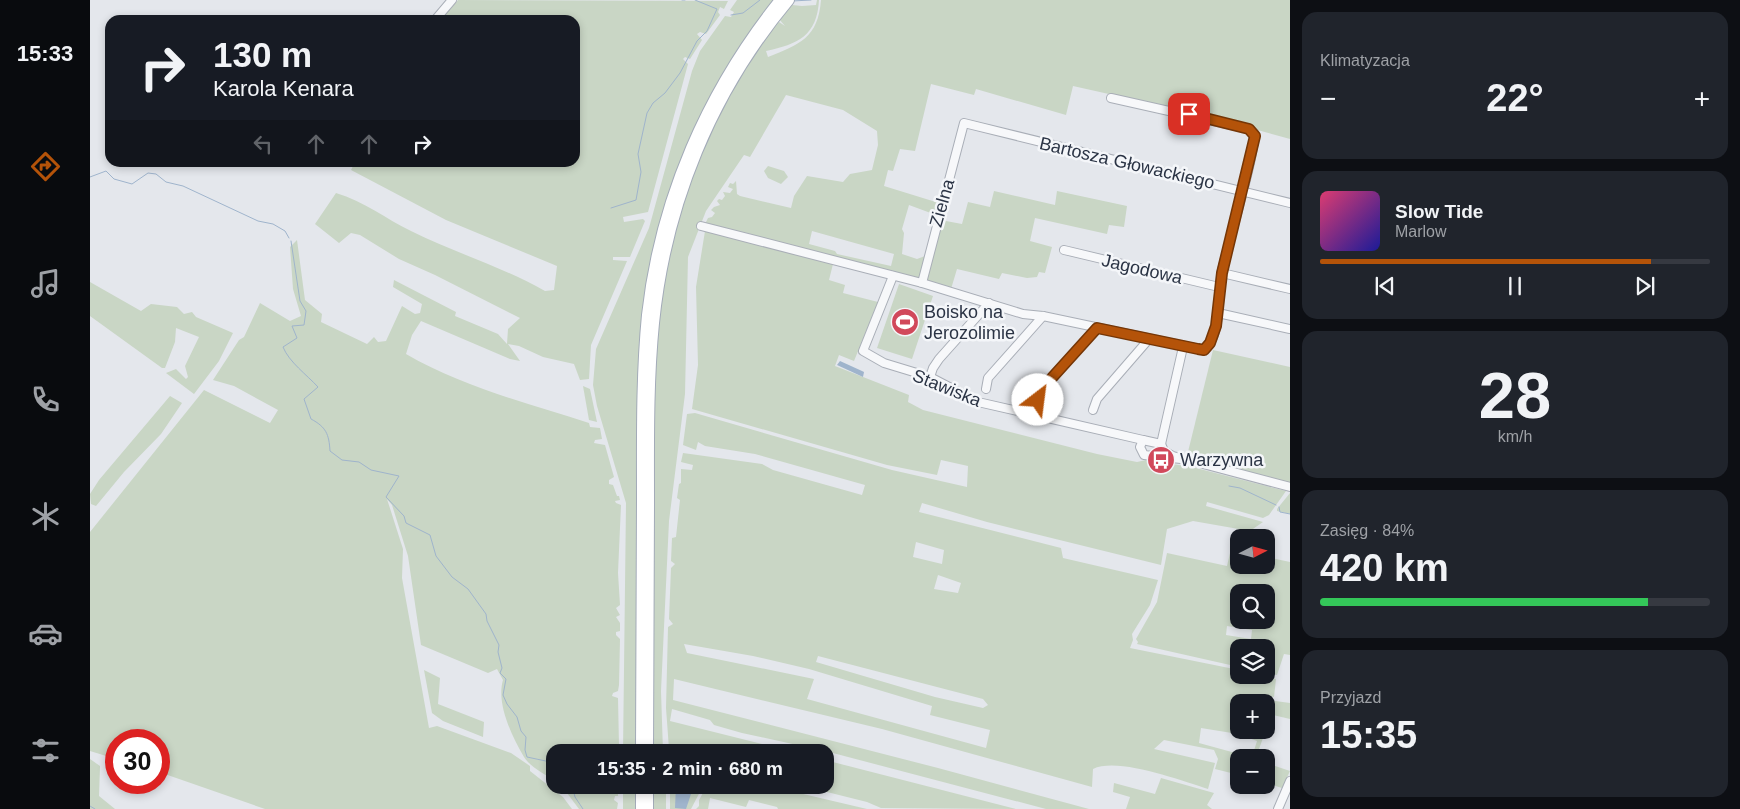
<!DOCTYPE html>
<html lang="pl">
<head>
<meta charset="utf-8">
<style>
  body { margin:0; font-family:Arial,sans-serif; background:#20242c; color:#f1f3f6; height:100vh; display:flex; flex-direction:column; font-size:19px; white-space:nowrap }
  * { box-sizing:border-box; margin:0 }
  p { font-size:16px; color:#9ea1a6 }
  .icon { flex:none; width:28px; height:28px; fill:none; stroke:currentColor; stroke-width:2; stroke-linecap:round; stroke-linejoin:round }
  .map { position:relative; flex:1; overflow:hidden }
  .side { display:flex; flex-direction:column; gap:12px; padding:12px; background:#0d0f14; width:450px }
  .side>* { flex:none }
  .guide { position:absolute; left:15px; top:15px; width:475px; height:152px; border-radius:15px; box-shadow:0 2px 8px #0003; background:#171b24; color:#f1f3f6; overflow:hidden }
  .needle { width:32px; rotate:84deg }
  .buttons { position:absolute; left:1140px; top:529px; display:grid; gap:10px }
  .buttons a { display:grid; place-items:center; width:45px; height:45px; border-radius:10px; background:#171b24; box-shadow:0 2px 8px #0003; font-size:25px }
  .speed { position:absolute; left:15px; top:729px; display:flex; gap:10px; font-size:25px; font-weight:700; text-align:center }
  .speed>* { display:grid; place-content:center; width:65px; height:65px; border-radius:50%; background:#171b24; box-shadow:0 2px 8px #0003; line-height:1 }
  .speed .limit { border:8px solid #d22; background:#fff; color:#111 }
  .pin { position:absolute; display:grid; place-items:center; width:42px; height:42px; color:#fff; margin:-21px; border-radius:10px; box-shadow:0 2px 8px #0006 }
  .me { position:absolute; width:55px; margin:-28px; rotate:30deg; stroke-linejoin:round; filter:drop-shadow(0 0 4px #0008) }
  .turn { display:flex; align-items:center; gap:18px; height:105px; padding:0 25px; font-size:22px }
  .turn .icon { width:65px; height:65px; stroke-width:2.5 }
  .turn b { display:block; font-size:35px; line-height:42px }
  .lanes { display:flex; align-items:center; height:48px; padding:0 25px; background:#0003; justify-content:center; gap:25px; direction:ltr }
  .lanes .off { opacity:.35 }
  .big { font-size:38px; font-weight:700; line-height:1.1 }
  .side .card { flex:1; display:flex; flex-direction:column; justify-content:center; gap:8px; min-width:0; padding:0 18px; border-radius:15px; background:#20242c }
  .side .dial { align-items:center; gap:0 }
  .dial b { font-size:65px; line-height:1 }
  .song { display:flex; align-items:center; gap:15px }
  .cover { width:60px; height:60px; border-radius:8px; background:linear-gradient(135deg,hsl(340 70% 55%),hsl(240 70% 35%)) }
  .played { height:5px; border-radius:2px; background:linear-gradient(90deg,#b45309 85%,#363941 85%) }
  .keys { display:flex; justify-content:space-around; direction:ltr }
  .heat { display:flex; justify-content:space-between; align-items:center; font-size:28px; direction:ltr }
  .charge { height:8px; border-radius:4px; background:linear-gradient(90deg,#34c759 84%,#363941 0) }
  .trip { position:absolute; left:456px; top:744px; width:288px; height:50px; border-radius:15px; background:#171b24; box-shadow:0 2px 8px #0003; font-weight:700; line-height:50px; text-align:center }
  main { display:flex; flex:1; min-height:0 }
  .tab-bar { display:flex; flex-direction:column; width:90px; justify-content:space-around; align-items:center; background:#090b0e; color:#9ea1a6 }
  .tab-bar .icon { width:35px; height:35px }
  .tab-bar .on { color:#b45309 }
  .tab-bar b { font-size:22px; color:#f1f3f6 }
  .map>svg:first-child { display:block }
  .green { fill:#c9d6c5; fill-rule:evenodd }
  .water { fill:#9fb4cc }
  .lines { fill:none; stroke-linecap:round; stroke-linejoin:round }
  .stream { stroke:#9fb4cc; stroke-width:1 }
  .minor-casing { stroke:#a9aeb7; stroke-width:10 }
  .major-casing { stroke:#a3abb8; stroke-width:12 }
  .minor { stroke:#f7f8fa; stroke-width:8 }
  .major { stroke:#fff; stroke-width:10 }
  .route-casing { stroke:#753606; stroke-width:12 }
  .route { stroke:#b45309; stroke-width:9 }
  .labels { text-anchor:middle; stroke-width:5; stroke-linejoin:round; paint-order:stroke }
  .street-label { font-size:18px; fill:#2b3445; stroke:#f4f6f9 }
  .poi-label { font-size:18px; fill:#2b3445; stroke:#f4f6f9; text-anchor:start }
</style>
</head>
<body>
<main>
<nav class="tab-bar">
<b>15:33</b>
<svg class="icon on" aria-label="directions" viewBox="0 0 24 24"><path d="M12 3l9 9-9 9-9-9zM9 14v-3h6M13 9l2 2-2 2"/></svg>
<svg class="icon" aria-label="music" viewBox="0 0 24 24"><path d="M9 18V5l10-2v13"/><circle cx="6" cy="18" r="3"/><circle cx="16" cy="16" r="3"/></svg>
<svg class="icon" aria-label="phone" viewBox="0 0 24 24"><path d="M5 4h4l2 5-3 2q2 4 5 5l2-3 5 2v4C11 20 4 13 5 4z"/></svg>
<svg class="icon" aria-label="climate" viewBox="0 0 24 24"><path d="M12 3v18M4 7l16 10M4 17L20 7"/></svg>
<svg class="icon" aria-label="car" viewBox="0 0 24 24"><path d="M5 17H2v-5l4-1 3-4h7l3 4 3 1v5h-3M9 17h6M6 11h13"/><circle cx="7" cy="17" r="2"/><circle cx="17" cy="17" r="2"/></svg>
<svg class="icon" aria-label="filters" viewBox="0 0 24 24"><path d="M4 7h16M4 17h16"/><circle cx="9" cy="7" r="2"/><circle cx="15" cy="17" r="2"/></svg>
</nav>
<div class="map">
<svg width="1200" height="809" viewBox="0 0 1200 809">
  <rect width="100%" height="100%" fill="#e4e7ec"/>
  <!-- green -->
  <g class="green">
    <path d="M368,0L638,1L634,9L630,7L628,12L630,15L616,34L610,32L607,34L612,40L600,59L595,57L593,59L598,64L558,212L533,217L534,222L553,219L555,221L540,257H523V260L537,261L501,345L499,379L490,380L484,364L453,357L429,346L418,344L430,361L420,359L331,321L322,335L316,354C373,387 437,403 499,423L500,427L510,428L512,439L505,440L504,443L515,445L524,477L519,480V484L523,485L527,496H529L530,500L525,501L526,503L531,505L528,573L530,605L526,608L530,615L526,617L530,623V631L526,632V635L530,639L529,685L528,691L523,693L522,696L528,698L529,746L523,747L522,750L528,752H465V781C456,775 440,767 434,757C422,736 406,704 413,680L407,669L398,673L331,645L318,556L302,505L297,499L313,549L312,578L339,728L347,726L421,753L440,766V771L473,797L482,809H175L69,772V740H26V759L0,751V532L114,390L180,423L188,410L144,386L123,380L149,340L154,337L170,303L200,321L211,316L203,289L200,247L207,240L215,300L232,314L231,322L277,344L284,337L288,342L296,341L312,306L325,314L330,313L332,304L303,287L304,280L366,312L365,316L408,334L417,344L418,329L430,318L345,275L309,259L270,235L261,233L249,243L225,224L246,193C274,201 296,219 321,231C365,253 413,267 455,291L464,290L467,266L356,220L261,170L265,162H485V20H351Z"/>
    <path d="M647,0H685L654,41L626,87L563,255L548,752H533L536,503L507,406L503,385L506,349L559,228L602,71L610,51L635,16L641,17L644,12L640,10Z"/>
    <path d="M727,0H729C727,36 708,44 676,51L678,57C710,44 728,38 731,0H1200V139L1117,116L983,86L976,115L886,89L884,95L841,84L825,151L810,149L803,171L798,170L794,186L849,203L846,215L819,205L812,229L814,233L812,254L827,259L835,256L829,279L615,224L618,218L622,217L625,213L621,210L624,207L630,205L627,201L629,199L632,200L635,196L633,192L640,193L643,189L638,187L640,183L643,184L646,181L647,194L650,196L701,208L704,196L717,176L753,182L760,174L782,170L788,145L787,131L753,110L696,95L660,157L654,155L616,211L598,257L595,394L579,521L571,691L573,752H561L562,419L567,323L582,233L618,133L659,60L686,24L689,22L695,26L689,19L702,5L712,6L726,5ZM722,231L804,254L801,266L747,254L745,251L719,244Z"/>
    <path d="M678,166L694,171L698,177L691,184L678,178L674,171Z"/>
    <path d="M904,191L965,205L967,191L1037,206L1034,227L1019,225L1017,234L945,218L940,241L962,247L955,273L949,272L947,277L937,278L912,273L909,279L867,269L861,289L838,281L836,278L854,216L856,221L872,224L878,202L900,207Z"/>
    <path d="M615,231L743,264L739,280L755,285L753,293L788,302L764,361L749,355L745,366L819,395L818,402L833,410L1007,454L1047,462L1056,460L1102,467L1196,491L1179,515L1173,518L1117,502L1116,506L1173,522L1160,531L1103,521L1077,529L1071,565L897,522L832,503L829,512L971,548L973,558L1068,580L1060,605L1042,634L1043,640L1040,648L1149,670V675H1169L1186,679L1184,697L1173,695L1172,699L1200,703V719L1183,715L1176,729V702H1149V730H1176L1166,757H1162L1167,741L1148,734L1111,728L1109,743L1160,757L1149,758V775L1125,769L1128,759L1124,750L1074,740L1064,749L1125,763L1118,789C1089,780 1028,757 1003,769L1002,787L792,729L584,679L583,700L848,768L999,809H956L739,752L652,733L624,725L620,720L582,709L580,721L704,752H581L579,749L576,708L578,627L583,624L579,619L581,568L585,564L581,561L582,538L586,537L590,500L587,498L589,484L591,483V469L602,470L603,465L591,462L593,453L672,464L683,470L772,495L775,485L665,454L615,446L608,442L606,450L593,445L597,414L605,413L802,470L877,487L878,466L851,460L847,475L797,465L602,409L608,365L606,287ZM826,542L854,550L852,564L823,557ZM848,575L871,583L868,593L844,589ZM594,644L663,656L719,669L842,706L840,715L900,730L896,748L717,699L724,679L597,653ZM728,656L893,699L898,705L893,708L845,697L726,662Z"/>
    <path d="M0,282L51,311L61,304L87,307L94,314L102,312L106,317L143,333L129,361L104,394L76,373L86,369L96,379L98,377L95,366L109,337L86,328L85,342L75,368H72L0,316Z"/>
    <path d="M809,284L843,296L822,359L787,348Z"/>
    <path d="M1123,350L1200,367V484L1097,456Z"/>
    <path d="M493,386L500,389L507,422L499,420Z"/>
    <path d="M80,396L92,403L71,434L34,472L6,506L1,504L0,494L9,480Z"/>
    <path d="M1200,493V514L1187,511V509Z"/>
    <path d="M1077,553L1137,566L1140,553H1149V565H1176V557L1200,562V655L1194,654L1187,675L1176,673V648H1149V667L1047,644L1048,642L1046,639L1067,602ZM1149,592H1176V620H1149ZM1137,626L1162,630L1161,639L1136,635Z"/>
    <path d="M334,670L350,678L348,704L394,722L393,737L353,721L342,713Z"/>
    <path d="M0,759L10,766L9,796L25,809H0Z"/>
    <path d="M735,760L926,809L791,808L777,802L709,785H735Z"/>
    <path d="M1176,763L1200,771L1192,788L1176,783Z"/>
    <path d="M1071,778L1124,793L1117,805L1122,809H1036L1040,797L1023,792L1024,783L1065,794Z"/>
    <path d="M471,785H528V796H525L524,800L528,803L527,809H489Z"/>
    <path d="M533,785H548L547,809H533Z"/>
    <rect x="561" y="785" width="15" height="24"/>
    <path d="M580,785H675L777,809H688L687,807L659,800L656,807L620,798L618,809H606L609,806V800L614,791L612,788L601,809H580Z"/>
  </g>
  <!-- water -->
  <g class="water">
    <path d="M750,361L772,371L774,372L773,377L747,365Z"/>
    <path d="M586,785H604L596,809L585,808Z"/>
  </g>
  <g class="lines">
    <!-- stream -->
    <g class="stream">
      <path d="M592,0H595"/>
      <path d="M702,1L721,0"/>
      <path d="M641,15L653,13L670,0"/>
      <path d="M0,177L16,171L24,179L42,184L58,173L66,174L76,182L93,186L168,221L183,224L195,231L199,238"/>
      <path d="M521,208L546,200L551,172L548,154L557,113L563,103L575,93L590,73L607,41L617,31L627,9L605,0"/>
      <path d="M201,241L210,301L216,311L214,325L202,326L207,338L193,347C199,362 217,375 228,387L214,399L221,419C236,427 239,434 240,451L252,460L269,462L281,470L309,476L296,497L314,516L316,523L340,535L346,556L362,577L378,589L396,614L397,621L409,645L408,652L412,668L410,673L416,679L413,695L417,704L427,717L431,731L436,737L435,750L437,757L465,763"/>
      <path d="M1139,486L1150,488L1186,505"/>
      <path d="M1189,507L1190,512L1200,514"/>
      <path d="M482,785L485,797L493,809"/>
      <path d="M0,806L5,809"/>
    </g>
    <!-- minor casing -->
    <g class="minor-casing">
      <g id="minor">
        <path d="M345,20L362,0"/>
        <path d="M611,226L832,283L933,314L953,316L1114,350C1132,338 1128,290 1132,270C1137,248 1168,145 1164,133L1159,129L1021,98"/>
        <path d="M974,250L1129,287"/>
        <path d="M1132,273L1200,289"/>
        <path d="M803,276L773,351L794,363L840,377L888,402L1053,440"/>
        <path d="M832,283L874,123L1200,203"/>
        <path d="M1128,313L1200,329"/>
        <path d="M840,377L843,368L849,359L899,303"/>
        <path d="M896,389L898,378L953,316"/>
        <path d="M948,400L950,391L1007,328"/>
        <path d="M1003,410L1007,399L1059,339"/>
        <path d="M1071,444L1093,347"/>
        <path d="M1091,459L1054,455L1050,447L1053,440L1071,444L1074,451L1083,456L1200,487"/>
        <path d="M1188,809L1200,781"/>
      </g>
    </g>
    <!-- major casing -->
    <g class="major-casing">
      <g id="major">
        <path d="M551,752C552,668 552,584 552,500C552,439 551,377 557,315C570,199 617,91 690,0"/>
        <path d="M558,752C559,670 559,587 559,504C559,444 558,383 564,323C576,204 622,92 699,0"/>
        <path d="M551,809V785"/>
        <path d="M558,809V785"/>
      </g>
    </g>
    <!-- minor -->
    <use href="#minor" class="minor"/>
    <!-- major -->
    <use href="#major" class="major"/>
  </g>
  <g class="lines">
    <!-- route casing -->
    <g class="route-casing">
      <path id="route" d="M948,400L950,391L1007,328L1108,349L1114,350L1120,343L1126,326L1132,273L1165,136L1159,129L1099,114"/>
    </g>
    <!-- route -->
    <use href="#route" class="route"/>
  </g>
  <!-- icons -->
  <defs>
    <g id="stadium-disc" transform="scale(1.4375)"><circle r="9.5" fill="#d1495b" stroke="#f4f6f9"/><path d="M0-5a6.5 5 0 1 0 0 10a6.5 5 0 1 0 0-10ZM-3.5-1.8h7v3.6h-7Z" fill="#fff"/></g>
    <g id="bus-disc" transform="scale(1.4375)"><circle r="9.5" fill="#d1495b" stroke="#f4f6f9"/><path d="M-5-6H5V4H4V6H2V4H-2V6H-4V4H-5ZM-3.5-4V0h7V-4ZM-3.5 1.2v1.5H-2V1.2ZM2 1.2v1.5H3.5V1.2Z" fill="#fff"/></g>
  </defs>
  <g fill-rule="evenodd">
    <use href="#stadium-disc" x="815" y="322"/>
    <use href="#bus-disc" x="1071" y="460"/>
  </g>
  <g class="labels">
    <!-- street labels -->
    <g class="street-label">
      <text transform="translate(1037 163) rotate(13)" y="6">Bartosza Głowackiego</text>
      <text transform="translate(852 203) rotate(-74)" y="6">Zielna</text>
      <text transform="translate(1052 269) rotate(13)" y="6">Jagodowa</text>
      <text transform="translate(857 388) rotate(22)" y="6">Stawiska</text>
    </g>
    <!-- poi labels -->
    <g class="poi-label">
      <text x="834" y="318">Boisko na<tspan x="834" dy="21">Jerozolimie</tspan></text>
      <text x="1090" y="466">Warzywna</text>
    </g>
  </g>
</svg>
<div class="buttons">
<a><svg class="needle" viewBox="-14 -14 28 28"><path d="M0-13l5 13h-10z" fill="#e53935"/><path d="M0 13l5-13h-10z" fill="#9ea1a6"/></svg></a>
<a><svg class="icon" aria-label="search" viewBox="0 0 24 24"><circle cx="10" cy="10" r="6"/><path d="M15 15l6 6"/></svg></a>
<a><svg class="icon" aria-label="layers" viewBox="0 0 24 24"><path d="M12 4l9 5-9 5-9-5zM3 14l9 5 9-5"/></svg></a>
<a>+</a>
<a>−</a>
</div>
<div class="speed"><div class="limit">30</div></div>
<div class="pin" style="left:1099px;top:114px;background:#d93025"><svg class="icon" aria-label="arrive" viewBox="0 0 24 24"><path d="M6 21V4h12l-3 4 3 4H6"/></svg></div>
<svg class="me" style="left:948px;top:400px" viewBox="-20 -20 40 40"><circle r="19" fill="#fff"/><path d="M0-13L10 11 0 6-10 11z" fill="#b45309"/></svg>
<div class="trip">15:35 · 2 min · 680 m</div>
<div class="guide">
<div class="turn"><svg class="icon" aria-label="right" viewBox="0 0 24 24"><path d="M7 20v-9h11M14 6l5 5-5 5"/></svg><div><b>130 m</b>Karola Kenara</div></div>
<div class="lanes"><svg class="icon off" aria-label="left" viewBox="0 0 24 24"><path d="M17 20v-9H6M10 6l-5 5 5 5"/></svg><svg class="icon off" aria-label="ahead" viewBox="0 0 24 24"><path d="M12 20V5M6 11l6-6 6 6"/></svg><svg class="icon off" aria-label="ahead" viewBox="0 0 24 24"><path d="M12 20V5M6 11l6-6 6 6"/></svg><svg class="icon" aria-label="right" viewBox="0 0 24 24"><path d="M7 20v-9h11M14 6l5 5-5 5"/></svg></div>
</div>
</div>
<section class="side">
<div class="card"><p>Klimatyzacja</p>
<div class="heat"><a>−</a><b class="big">22°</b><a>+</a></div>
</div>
<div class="card">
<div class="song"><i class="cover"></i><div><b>Slow Tide</b><p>Marlow</p></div></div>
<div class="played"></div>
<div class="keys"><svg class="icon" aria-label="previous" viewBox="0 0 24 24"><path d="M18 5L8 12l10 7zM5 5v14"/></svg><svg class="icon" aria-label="pause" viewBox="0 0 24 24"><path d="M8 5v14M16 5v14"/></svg><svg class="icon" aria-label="next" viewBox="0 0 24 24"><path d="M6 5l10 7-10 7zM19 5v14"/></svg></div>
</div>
<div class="card dial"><b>28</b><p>km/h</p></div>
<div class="card"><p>Zasięg · 84%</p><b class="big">420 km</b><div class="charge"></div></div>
<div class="card"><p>Przyjazd</p><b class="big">15:35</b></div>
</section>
</main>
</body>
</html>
